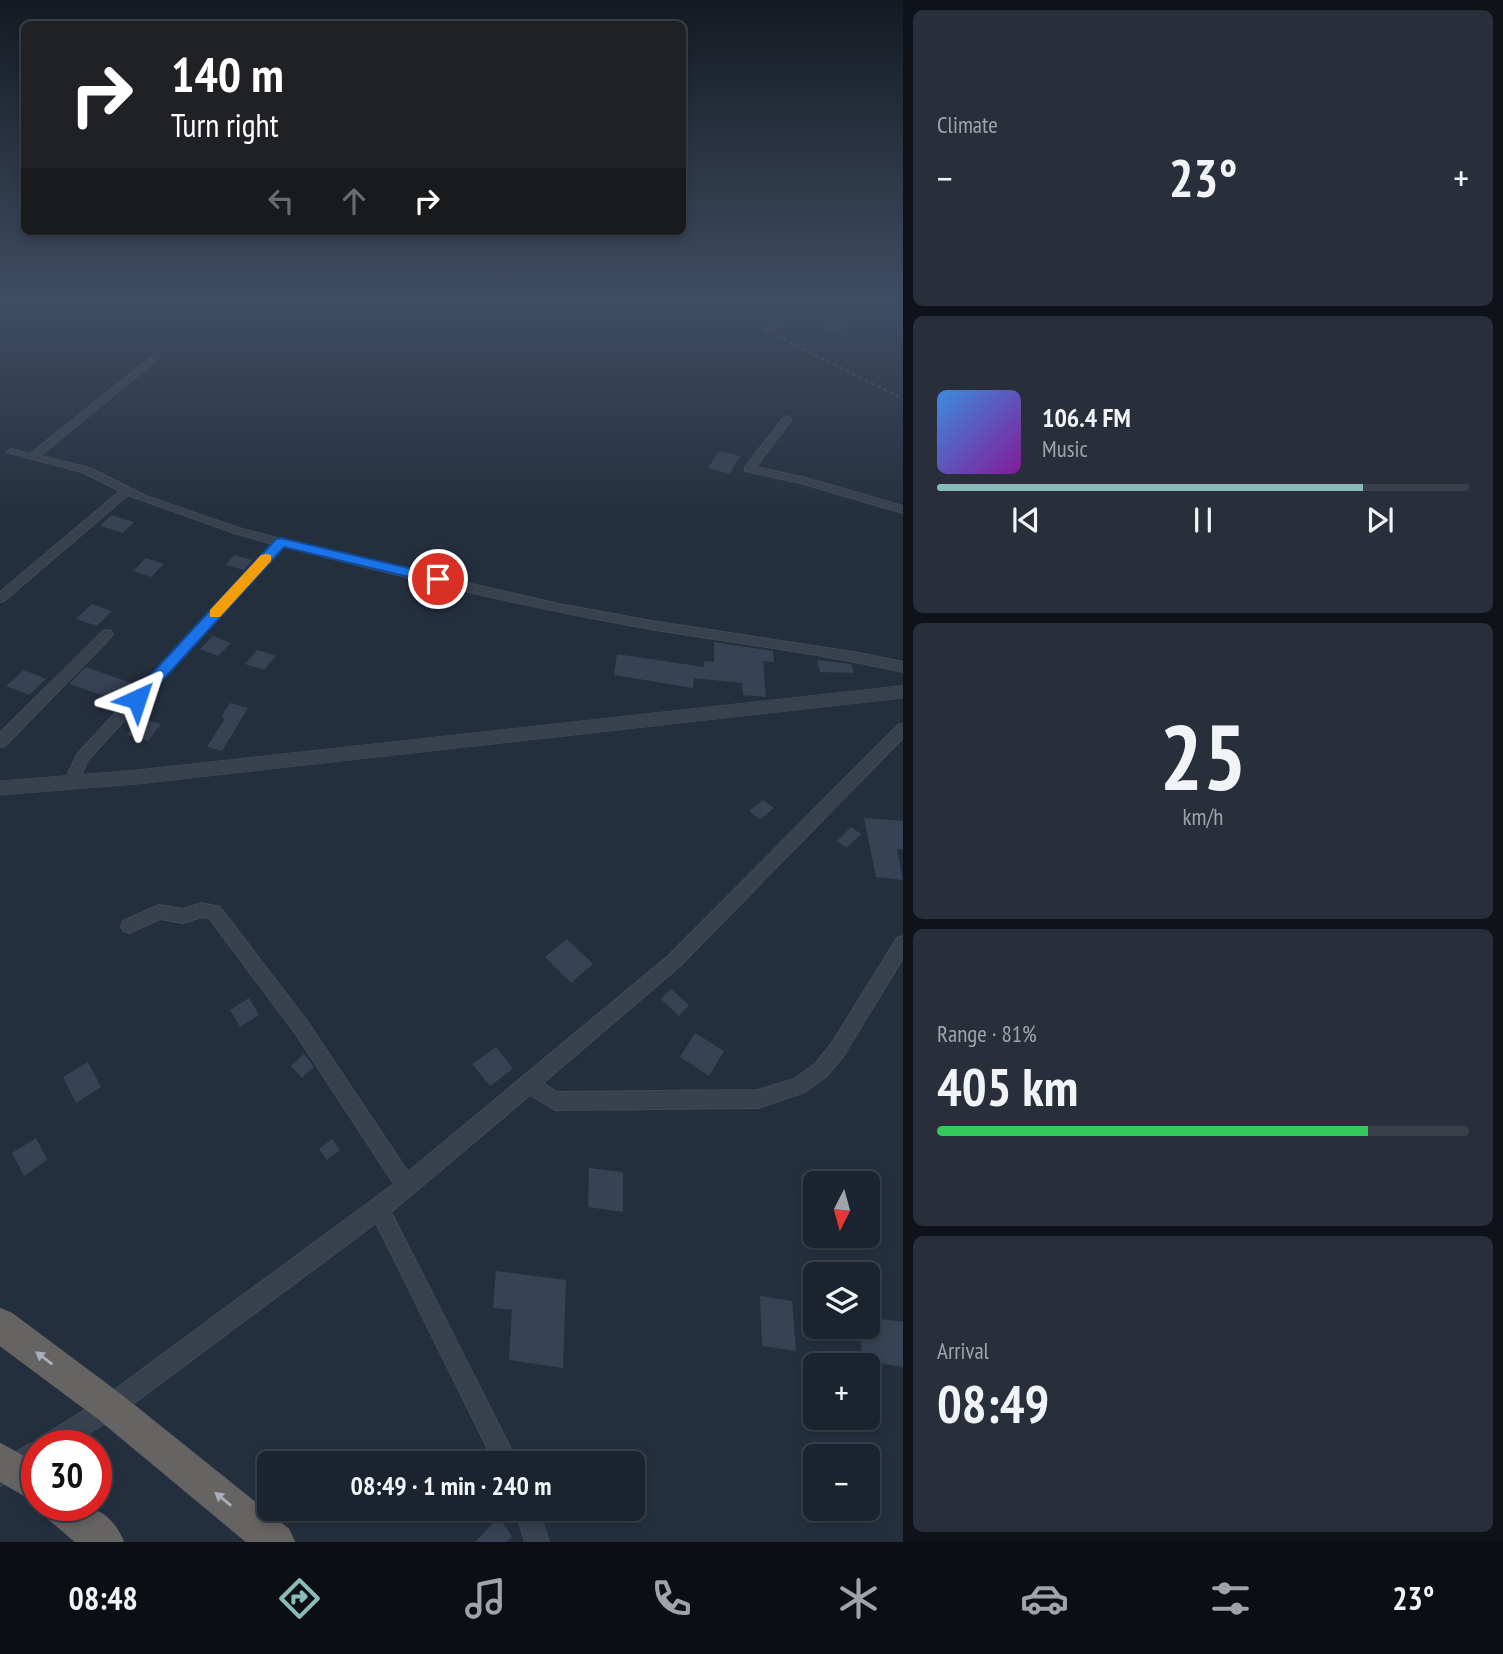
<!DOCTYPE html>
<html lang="en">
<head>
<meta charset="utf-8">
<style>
  body { margin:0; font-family:"PT Sans Narrow",sans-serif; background:#282f3a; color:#f1f3f6; height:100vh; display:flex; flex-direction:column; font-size:26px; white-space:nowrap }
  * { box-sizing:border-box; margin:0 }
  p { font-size:23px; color:#a0a4aa }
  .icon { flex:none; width:38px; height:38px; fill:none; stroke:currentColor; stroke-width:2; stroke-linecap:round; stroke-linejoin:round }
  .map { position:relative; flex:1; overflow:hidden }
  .side { display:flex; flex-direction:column; gap:10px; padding:10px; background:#0f1319; width:600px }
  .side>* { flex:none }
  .top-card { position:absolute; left:21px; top:21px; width:665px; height:214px; border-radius:10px; box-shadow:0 4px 10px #0003,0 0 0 2px #39404a; background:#202124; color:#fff; overflow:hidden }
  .needle { width:46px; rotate:186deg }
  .tools { position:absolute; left:803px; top:1171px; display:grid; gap:14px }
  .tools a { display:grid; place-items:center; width:77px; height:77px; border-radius:10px; background:#1b232e; box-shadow:0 4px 10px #0003,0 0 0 2px #39404a; font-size:35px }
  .speed { position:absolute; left:21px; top:1430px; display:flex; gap:14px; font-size:35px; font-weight:700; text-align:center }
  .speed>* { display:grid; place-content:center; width:91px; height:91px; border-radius:50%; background:#1b232e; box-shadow:0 4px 10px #0003,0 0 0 2px #39404a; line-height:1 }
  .speed .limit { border:10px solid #d22; background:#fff; color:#111 }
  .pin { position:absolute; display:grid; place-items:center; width:60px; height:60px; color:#fff; margin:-30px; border:4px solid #fff; border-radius:50%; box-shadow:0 2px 7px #0007 }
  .me { position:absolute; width:77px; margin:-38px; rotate:42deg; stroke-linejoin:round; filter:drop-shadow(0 0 5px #0008) }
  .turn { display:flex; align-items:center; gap:24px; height:147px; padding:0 35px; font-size:32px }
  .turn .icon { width:91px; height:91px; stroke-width:2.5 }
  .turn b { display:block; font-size:49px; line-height:60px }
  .lanes { display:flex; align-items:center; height:66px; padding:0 35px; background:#0003; justify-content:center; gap:35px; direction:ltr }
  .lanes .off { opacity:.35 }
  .big { font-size:52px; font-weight:800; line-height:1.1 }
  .side .widget { flex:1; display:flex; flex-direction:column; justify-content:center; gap:10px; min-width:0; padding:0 24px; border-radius:10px; background:#282f3a }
  .side .dial { align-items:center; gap:0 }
  .dial b { font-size:91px; line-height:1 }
  .song { display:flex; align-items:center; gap:21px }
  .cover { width:84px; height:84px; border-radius:10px; background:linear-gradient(135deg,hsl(210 70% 55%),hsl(290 70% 35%)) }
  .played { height:7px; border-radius:4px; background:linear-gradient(90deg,#8bbbb9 80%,#39404a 80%) }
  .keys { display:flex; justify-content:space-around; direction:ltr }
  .heat { display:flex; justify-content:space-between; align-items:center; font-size:38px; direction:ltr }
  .charge { height:10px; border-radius:5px; background:linear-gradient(90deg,#34c759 81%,#39404a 0) }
  .trip { position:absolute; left:257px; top:1451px; width:388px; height:70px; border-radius:10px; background:#1b232e; box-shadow:0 4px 10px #0003,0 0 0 2px #39404a; font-weight:800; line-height:70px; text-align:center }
  .tab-bar { display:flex; height:112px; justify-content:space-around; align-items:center; background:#0b0e12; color:#a0a4aa }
  .tab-bar .icon { width:49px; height:49px }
  .tab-bar .on { color:#8bbbb9 }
  .tab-bar b { font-size:32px; color:#f1f3f6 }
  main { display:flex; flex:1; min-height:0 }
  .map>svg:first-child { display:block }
  .building { fill:#364354 }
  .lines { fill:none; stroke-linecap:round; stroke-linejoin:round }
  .minor-casing { stroke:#414a57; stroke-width:2 }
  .tertiary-casing { stroke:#414a57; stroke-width:1 }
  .trunk-casing { stroke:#434c59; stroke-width:1 }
  .path { stroke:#3f5557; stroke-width:2; stroke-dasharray:3.5 3.5; stroke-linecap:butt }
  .minor { fill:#38414e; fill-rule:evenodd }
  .tertiary { fill:#38414e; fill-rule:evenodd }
  .trunk { fill:#656462; fill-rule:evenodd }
  .oneway { fill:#a8afba }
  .route { fill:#1a73e8; stroke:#114b97; stroke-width:2 }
  .slow { fill:#f59e0b }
</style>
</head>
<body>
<main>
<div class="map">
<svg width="903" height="1542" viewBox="0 0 903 1542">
  <rect width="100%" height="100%" fill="#242f3e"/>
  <!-- building -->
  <g class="building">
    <path d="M849,301H865L839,334L822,330Z"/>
    <path d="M719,451L740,456L729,474L708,468Z"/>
    <path d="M111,515L134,522L123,533L100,526Z"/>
    <path d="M234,555L252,560L244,570L226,565Z"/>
    <path d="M146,558L164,564L151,577L133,571Z"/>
    <path d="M92,604L112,611L97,626L76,619Z"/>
    <path d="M213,636L231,643L218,656L200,649Z"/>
    <path d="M714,642L773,651L774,662L763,661L766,697L743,695L742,683L694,678L693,688L614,675L617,654L704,667V661L714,662Z"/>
    <path d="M257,650L276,656L264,670L245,664Z"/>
    <path d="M817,660L851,664L854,673L820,672Z"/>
    <path d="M86,667L111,676L131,683L117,700L69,684Z"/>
    <path d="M24,670L46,679L29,695L6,686Z"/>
    <path d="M230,703L248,708L222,751L207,747L225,718L221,717Z"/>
    <path d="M140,718L161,724L148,741L127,735Z"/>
    <path d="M763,800L774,808L760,820L749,811Z"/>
    <path d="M864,818L903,821V850L897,849L903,880L876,877Z"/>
    <path d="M851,827L861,834L846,848L837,841Z"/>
    <path d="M567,939L593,964L571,983L545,957Z"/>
    <path d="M671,989L689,1005L679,1016L661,999Z"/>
    <path d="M249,998L259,1015L240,1027L230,1010Z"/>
    <path d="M695,1033L724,1051L709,1076L680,1057Z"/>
    <path d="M496,1047L513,1069L490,1086L472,1064Z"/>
    <path d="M304,1054L314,1067L302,1078L291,1066Z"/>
    <path d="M88,1062L101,1087L76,1103L63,1077Z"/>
    <path d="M36,1138L47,1160L24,1176L12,1153Z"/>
    <path d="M332,1139L340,1150L327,1160L319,1149Z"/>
    <path d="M589,1168L623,1172V1212L588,1207Z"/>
    <path d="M496,1271L566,1280L563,1368L509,1360L512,1310L493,1308Z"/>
    <path d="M760,1296L792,1301L796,1351L762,1346Z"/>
    <path d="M868,1317L903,1322V1367L863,1361L859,1326H868Z"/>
    <path d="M499,1517L512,1537L507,1542H475Z"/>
  </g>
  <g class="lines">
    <!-- minor casing -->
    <g class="minor-casing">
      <g id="minor">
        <path d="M803,301H813L800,308L770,333H764V329L794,304Z"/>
        <path d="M150,358L155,361L153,363L40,456L90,468L146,496L242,529L357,558L559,604L652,621L859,653L903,662V672C820,653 735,643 651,629C528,608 405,578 283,546L88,760L76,786H66L64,782L78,753L273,544L234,533L128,495L4,601L0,602V592L120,491L82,472L6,452L11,449L30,454Z"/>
        <path d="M787,416L792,419L756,467L806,478L903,506V513L800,483L745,471V467L784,417Z"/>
        <path d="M107,630L111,631L113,634L111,637L5,746L0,747V733L103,631Z"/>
        <path d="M903,724V738L680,966L543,1083L557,1092L758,1090L794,1079L815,1064L832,1043L897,938L903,936V958L844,1055L827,1076L805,1092L758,1108L555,1110L530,1095L391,1212L518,1463H495L376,1223L118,1415L69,1446H37V1465L0,1486V1462L29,1444L39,1442L40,1438L102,1399L394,1184L295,1033L209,918L202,917L183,923L160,919L129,933L123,931L121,926L123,921L159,905L183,909L202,903L220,907L307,1021L408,1172L668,956L898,725Z"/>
        <path d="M515,1508H538L549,1542H525Z"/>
      </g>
    </g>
    <!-- tertiary casing -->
    <g class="tertiary-casing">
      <path id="tertiary" d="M903,686V698L137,784L0,795V781L137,770Z"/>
    </g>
    <!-- trunk casing -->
    <g class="trunk-casing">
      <g id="trunk">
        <path d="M0,1308L12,1313L122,1395L289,1529L295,1542H246L98,1419L0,1346Z"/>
        <path d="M0,1443L37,1463V1503L0,1482Z"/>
        <path d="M41,1505C79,1505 107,1501 124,1542H75L47,1518Z"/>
      </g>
    </g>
    <!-- path -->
    <g class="path">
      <path d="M709,301L759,327"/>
      <path d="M777,336L903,399"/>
    </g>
    <!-- minor -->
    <use href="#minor" class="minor"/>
    <!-- tertiary -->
    <use href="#tertiary" class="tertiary"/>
    <!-- trunk -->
    <use href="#trunk" class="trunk"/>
  </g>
  <!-- one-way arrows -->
  <defs><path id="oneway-solid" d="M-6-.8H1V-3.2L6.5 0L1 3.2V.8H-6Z" transform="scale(1.75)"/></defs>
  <g class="oneway">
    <use href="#oneway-solid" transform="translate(44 1358) rotate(-143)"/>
    <use href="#oneway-solid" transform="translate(223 1499) rotate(-141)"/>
  </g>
  <!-- sky -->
  <linearGradient id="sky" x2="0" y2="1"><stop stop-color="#141a22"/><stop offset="0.58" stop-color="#3f4d63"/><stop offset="1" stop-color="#3f4d63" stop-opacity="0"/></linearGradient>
  <rect width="903" height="517" fill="url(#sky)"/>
  <!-- route -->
  <path class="route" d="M281,538L438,575L445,579L438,584L284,547L142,703H132L130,699L132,695L276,539Z"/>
  <!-- slow -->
  <path class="slow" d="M266,554L271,555V561L220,617H210V610L261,555Z"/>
</svg>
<div class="tools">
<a><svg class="needle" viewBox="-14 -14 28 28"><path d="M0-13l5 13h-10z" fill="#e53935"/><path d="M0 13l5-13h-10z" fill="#a0a4aa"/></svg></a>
<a><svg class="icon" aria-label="layers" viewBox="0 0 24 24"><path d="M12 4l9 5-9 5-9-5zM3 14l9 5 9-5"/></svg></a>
<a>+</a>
<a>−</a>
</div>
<div class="speed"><div class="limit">30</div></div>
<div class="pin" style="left:438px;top:579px;background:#d93025"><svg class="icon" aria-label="arrive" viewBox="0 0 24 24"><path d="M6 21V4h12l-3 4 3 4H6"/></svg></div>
<svg class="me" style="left:137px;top:699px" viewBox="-20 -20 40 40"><path d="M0-17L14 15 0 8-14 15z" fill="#1a73e8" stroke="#fff" stroke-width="4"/></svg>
<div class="trip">08:49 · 1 min · 240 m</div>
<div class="top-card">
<div class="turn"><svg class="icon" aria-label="right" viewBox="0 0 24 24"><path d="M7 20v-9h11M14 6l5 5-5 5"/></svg><div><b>140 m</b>Turn right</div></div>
<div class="lanes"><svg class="icon off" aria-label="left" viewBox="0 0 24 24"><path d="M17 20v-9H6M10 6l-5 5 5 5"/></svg><svg class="icon off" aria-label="ahead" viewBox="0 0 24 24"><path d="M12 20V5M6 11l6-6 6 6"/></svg><svg class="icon" aria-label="right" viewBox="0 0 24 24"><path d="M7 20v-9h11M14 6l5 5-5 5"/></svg></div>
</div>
</div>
<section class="side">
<div class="widget"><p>Climate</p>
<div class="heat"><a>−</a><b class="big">23°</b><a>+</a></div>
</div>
<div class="widget">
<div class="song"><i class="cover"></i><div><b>106.4 FM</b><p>Music</p></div></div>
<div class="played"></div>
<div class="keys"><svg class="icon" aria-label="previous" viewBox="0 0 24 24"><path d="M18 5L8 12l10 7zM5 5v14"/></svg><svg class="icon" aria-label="pause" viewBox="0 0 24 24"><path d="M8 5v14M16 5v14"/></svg><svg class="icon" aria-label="next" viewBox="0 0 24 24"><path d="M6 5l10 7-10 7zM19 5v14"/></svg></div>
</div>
<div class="widget dial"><b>25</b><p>km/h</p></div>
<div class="widget"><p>Range · 81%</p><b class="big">405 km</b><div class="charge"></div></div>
<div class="widget"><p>Arrival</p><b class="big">08:49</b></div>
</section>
</main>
<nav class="tab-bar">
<b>08:48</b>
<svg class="icon on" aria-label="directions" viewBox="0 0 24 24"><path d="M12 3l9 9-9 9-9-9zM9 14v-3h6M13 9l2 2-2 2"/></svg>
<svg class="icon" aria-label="music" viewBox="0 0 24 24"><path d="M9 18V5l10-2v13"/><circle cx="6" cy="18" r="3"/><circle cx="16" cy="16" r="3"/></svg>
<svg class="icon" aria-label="phone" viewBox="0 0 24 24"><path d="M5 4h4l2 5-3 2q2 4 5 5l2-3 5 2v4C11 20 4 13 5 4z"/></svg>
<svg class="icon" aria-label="climate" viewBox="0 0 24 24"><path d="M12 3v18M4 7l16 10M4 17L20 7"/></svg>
<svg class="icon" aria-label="car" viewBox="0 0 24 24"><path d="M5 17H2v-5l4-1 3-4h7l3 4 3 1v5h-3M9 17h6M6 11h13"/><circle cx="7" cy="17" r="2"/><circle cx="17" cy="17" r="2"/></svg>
<svg class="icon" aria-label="filters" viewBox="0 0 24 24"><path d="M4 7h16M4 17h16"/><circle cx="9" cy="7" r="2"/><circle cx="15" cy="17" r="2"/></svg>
<b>23°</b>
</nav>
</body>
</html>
